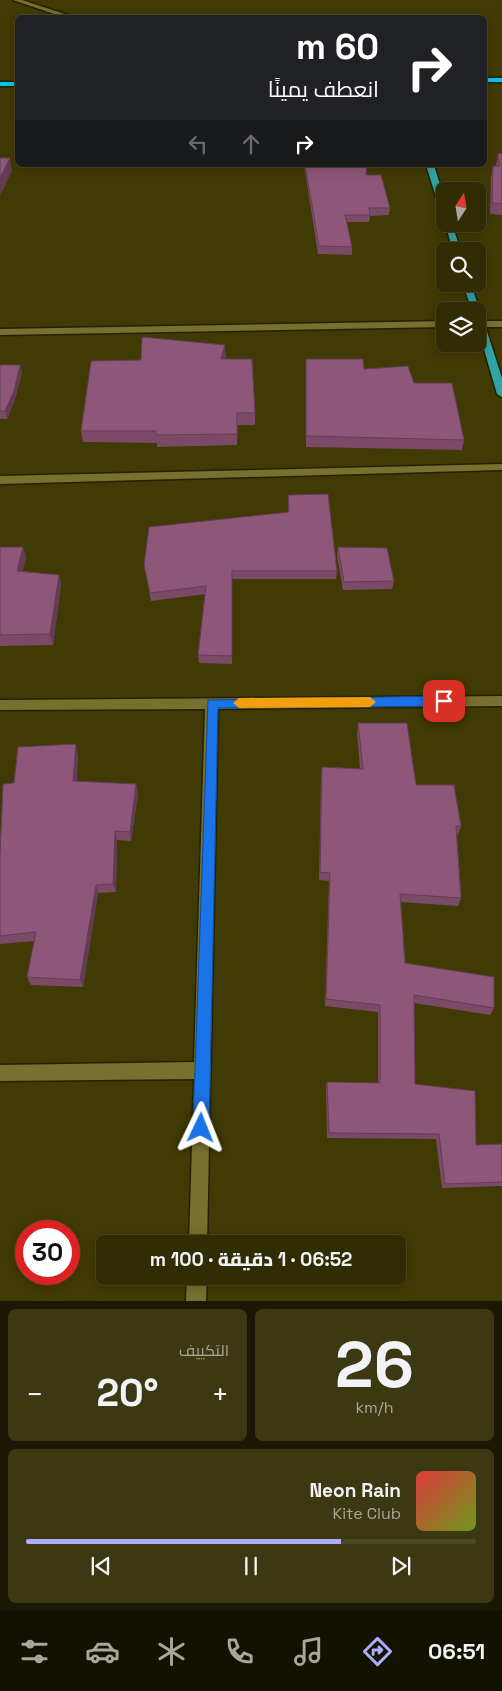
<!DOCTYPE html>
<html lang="ar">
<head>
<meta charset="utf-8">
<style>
  body { margin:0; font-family:"Space Grotesk",Cairo,sans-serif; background:#3c3812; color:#f1f3f6; direction:rtl; height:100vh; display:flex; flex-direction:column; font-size:19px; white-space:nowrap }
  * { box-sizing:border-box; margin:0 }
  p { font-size:16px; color:#a8a79a }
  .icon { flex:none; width:28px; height:28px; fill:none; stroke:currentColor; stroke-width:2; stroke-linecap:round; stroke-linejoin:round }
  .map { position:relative; height:1301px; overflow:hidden; direction:ltr }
  .panel { display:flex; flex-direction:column; gap:8px; padding:8px; background:#1a1802; flex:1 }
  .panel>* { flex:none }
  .hud { position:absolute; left:15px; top:15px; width:472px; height:152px; border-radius:8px; box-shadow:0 2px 12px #0003,0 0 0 1px #4b4825; direction:rtl; background:#202124; color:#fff; overflow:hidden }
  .needle { width:32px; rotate:12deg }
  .controls { position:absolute; left:436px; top:182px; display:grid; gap:10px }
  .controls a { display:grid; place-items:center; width:50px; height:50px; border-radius:8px; background:#302c03; box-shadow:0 2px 12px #0003,0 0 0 1px #4b4825; font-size:25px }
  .speed { position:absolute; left:15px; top:1220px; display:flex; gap:10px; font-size:25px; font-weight:700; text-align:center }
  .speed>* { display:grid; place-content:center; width:65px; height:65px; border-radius:50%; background:#302c03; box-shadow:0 2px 12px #0003,0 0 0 1px #4b4825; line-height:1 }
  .speed .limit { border:8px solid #d22; background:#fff; color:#111 }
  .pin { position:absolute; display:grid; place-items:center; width:42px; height:42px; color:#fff; margin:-21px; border-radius:10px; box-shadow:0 2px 8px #0006 }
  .me { position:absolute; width:55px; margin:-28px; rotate:2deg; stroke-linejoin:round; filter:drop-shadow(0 0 4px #0008) }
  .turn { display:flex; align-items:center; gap:18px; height:105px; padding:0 25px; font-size:22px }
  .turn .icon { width:65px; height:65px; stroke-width:2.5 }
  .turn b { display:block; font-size:35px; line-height:42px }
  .lanes { display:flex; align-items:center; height:48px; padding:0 25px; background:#0003; justify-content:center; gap:25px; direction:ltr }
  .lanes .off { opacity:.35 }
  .big { font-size:38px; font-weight:800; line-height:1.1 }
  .panel .card { flex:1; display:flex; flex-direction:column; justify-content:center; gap:8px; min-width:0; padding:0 18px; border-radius:8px; background:#3c3812 }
  .panel .dial { align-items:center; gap:0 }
  .dial b { font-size:65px; line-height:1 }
  .song { display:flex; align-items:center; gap:15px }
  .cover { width:60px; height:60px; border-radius:8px; background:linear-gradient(135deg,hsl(0 70% 55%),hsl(80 70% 35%)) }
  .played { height:5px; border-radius:2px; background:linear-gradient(90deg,#adaefb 70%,#4b4825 70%) }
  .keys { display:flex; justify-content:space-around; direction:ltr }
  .heat { display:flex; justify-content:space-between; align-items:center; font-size:28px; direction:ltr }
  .panel .tiles { flex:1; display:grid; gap:8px; grid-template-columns:1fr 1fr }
  .card:last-child { grid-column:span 2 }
  .trip { position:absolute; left:96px; top:1235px; width:310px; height:50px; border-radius:8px; background:#302c03; box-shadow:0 2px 12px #0003,0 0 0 1px #4b4825; font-weight:800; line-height:50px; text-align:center; direction:rtl }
  .tab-bar { display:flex; height:80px; justify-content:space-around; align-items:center; background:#131201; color:#a8a79a }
  .tab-bar .icon { width:35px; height:35px }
  .tab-bar .active { color:#adaefb }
  .tab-bar b { font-size:22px; color:#f1f3f6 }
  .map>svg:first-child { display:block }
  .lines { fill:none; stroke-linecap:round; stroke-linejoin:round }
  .minor-casing { stroke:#252100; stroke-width:3 }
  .major-casing { stroke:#252100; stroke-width:3 }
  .highway-casing { stroke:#252100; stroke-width:3 }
  .minor { fill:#77702f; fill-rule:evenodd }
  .major { fill:#32a4a6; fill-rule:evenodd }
  .highway { fill:#04c6f5; fill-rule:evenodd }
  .wall { fill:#7a4a67 }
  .shaded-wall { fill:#633c54 }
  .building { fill:#8e5678; stroke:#633c54 }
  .route { fill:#1a73e8; stroke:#114b97 }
  .slow { fill:#f59e0b }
</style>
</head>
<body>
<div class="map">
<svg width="502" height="1301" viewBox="0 0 502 1301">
  <rect width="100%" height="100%" fill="#403a04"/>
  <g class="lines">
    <!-- minor casing -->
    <g class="minor-casing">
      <g id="minor">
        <path d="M13,0H22L77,18H66Z"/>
        <path d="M445,321V327L0,335V329Z"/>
        <rect x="478" y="321" width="24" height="6"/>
        <path d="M502,464V470L0,484V476Z"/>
        <path d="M502,696V706L218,709L207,1244H189L194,1079L0,1081V1065L194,1062L205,709L0,710V700Z"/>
        <path d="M187,1276H207L206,1301H186Z"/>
      </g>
    </g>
    <!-- major casing -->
    <g class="major-casing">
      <g id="major">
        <path d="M426,165H434L445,201V215L441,213Z"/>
        <path d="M445,223L452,224L461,251H453Z"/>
        <path d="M463,284H471L480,311L479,313L472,311Z"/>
        <path d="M478,313L482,316L502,378V397L497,394L478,329Z"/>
      </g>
    </g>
    <!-- highway casing -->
    <g class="highway-casing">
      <g id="highway">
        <rect x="485" y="78" width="17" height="4"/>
        <rect x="0" y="82" width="18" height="4"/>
      </g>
    </g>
    <!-- minor -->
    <use href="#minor" class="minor"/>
    <!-- major -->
    <use href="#major" class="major"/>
    <!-- highway -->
    <use href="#highway" class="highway"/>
  </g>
  <!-- wall -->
  <g class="wall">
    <path d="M502,153V215L490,214L491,177L493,166H496L498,154Z"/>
    <path d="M304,165H367L366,175L390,208L389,215L370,216L369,222H347L352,247V255L318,254Z"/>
    <path d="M226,356L225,359L255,413V425H238L237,445L157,447V443L83,442L81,431L141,360Z"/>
    <path d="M306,359L364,369L414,383L464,440L462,450L306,447Z"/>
    <path d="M0,365H20L22,373L15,399L7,419H0Z"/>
    <path d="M288,495L337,571L336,579H232V664L199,663L198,655L206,594L151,601L144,565L288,512Z"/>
    <path d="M0,547H23L26,558L22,571L59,575L61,585L53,645L0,646Z"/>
    <path d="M338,547L394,581L392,589L343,590L337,555Z"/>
    <path d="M358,723L416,785L461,826L458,835H457L461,898L458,906L401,902L405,963L494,1008L490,1015L414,1003L415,1084L476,1145L502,1144V1186L442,1188L436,1139L327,1138L326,1087L327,1082L378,1083V1012L325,1006L329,881L319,880L321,776L322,767L360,769L357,732Z"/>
    <path d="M78,754L77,781L136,784L138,794L131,841L117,840L116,892L98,893L83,987L31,985L27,977L34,941L0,944V854Z"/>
  </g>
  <!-- shaded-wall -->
  <g class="shaded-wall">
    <path d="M10,158L12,171L0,196V178Z"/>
    <path d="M225,345L226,356L221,370V359Z"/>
    <path d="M20,365L22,373L15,399L7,419L5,411Z"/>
    <path d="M23,547L26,558L20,582L17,571Z"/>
    <path d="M59,575L61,585L53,645L50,634Z"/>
    <path d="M76,744L78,754L76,791L73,781Z"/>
    <path d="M136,784L138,794L131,841L130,832Z"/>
    <path d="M115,831L117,840L116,892L113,884Z"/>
    <path d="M96,885L98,893L83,987L80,980Z"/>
  </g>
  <!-- building -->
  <g class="building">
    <path d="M502,153V204L492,203L493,166H500L498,154Z"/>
    <path d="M0,158H10L0,178Z"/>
    <path d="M305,165H367L366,175H381L390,208H369L370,215H345L352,247L319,246Z"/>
    <path d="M142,337L225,345L221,359H252L255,413H237V434L156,435V431H81L91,361L141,360Z"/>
    <path d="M306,359H363L364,369L408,366L414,383H452L464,440L306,436Z"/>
    <path d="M0,365H20L14,391L5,411H0Z"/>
    <path d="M328,494L337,571H232V656L198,655L206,586L150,593L144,565L149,527L289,512L288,495Z"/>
    <path d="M0,547H23L17,571L59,575L50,634L0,635Z"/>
    <path d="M338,547L387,548L394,581L344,582Z"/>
    <path d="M358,723H407L416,785H454L461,826H456L461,898L400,894L405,963L494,977V1008L414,995L415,1084L475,1091L476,1145L502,1144V1182L445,1184L439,1134L329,1133L327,1082L380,1083V1005L326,999L330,873L320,872L322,767L363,769Z"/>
    <path d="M76,744L73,781L136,784L130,832L115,831L113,884L96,885L80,980L27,977L36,932L0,936V854L3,784L14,783L18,747Z"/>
  </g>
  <!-- route -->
  <path class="route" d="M444,696L450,701L444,706L218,708L209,1128L207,1134L201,1136L195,1134L193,1128L208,700Z"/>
  <!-- slow -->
  <path class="slow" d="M370,697L376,702L370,707L239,708L233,703L239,698Z"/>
</svg>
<div class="controls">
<a><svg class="needle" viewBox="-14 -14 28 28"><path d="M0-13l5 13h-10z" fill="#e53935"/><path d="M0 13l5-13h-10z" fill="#a8a79a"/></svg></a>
<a><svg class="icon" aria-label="search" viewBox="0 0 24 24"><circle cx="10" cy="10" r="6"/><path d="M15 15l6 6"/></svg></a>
<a><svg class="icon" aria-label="layers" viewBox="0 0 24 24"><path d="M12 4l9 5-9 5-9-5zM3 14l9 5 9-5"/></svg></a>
</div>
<div class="speed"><div class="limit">30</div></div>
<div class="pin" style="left:444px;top:701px;background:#d93025"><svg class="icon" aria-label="arrive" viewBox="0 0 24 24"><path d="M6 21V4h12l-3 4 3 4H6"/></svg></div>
<svg class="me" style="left:201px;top:1128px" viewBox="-20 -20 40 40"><path d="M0-17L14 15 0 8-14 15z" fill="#1a73e8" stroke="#fff" stroke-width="4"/></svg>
<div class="trip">06:52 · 1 دقيقة · 100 m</div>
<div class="hud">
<div class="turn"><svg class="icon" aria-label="right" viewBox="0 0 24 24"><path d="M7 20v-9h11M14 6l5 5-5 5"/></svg><div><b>60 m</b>انعطف يمينًا</div></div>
<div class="lanes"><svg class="icon off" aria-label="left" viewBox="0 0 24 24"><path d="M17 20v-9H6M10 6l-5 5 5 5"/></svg><svg class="icon off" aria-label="ahead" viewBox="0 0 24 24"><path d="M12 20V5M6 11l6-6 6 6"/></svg><svg class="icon" aria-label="right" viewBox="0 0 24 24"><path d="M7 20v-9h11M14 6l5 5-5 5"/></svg></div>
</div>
</div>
<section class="panel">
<div class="tiles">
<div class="card dial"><b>26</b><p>km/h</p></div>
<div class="card"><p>التكييف</p>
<div class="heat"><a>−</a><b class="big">20°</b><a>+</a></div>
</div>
<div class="card">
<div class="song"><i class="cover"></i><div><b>Neon Rain</b><p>Kite Club</p></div></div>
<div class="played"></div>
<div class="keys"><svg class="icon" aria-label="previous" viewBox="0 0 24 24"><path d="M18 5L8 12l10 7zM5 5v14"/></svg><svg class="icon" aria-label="pause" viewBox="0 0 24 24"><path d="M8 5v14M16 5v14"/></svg><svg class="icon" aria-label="next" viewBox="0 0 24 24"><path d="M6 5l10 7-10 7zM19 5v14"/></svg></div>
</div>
</div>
</section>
<nav class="tab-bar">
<b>06:51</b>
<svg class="icon active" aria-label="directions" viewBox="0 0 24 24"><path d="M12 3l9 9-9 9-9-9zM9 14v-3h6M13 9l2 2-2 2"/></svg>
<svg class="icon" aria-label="music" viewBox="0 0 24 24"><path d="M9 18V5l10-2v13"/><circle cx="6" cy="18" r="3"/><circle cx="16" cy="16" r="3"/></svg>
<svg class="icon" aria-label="phone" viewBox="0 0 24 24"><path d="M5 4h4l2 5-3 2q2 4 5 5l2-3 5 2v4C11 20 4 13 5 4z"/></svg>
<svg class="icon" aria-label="climate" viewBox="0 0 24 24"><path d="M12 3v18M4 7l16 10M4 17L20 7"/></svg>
<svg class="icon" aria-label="car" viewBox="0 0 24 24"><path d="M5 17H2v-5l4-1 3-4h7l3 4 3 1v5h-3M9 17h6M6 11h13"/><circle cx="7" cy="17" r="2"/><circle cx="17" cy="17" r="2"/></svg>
<svg class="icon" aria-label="filters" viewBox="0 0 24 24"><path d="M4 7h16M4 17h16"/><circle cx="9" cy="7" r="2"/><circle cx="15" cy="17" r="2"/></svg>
</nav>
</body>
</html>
